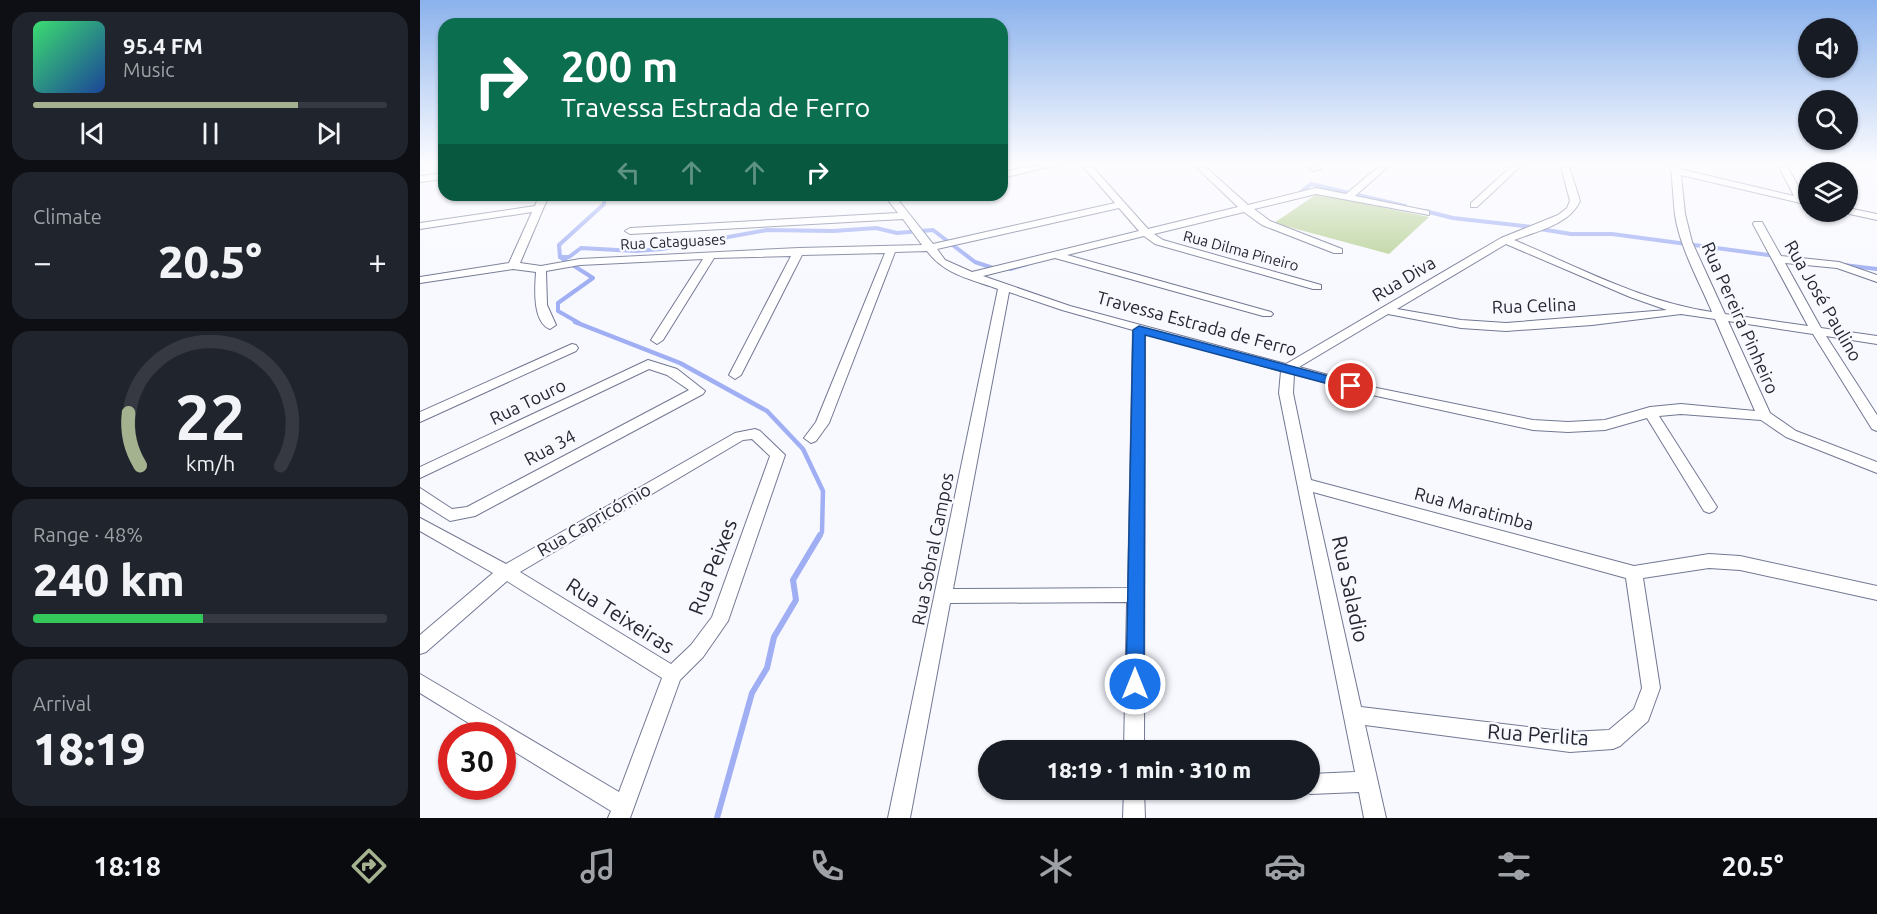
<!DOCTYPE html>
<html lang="en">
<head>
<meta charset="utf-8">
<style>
  body { margin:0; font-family:Ubuntu,sans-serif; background:#20242c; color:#f1f3f6; height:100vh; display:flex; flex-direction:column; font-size:22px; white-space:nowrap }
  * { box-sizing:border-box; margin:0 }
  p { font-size:20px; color:#9ea1a6 }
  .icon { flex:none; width:33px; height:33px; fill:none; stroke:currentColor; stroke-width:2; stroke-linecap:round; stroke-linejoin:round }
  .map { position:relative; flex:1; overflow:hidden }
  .side { display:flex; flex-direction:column; gap:12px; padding:12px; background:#0d0f14; width:420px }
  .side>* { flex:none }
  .banner { position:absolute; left:18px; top:18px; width:570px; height:183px; border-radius:18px; box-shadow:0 2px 4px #0004; background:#0b6e4f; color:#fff; overflow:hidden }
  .buttons { position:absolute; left:1378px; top:18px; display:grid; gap:12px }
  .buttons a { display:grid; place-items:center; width:60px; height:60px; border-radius:50%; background:#171b24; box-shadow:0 2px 4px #0004; font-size:30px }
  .speed { position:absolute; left:18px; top:722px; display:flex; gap:12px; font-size:30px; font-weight:700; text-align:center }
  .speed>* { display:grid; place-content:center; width:78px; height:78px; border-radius:50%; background:#171b24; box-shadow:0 2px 4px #0004; line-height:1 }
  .speed .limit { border:9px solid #d22; background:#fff; color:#111 }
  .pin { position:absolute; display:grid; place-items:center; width:51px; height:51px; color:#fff; margin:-26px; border:3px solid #fff; border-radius:50%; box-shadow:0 2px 6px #0007 }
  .me { position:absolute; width:66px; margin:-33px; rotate:0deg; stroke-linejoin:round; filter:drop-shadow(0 0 4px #0008) }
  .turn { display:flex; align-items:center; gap:21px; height:126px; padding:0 24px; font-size:27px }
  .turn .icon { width:78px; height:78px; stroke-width:2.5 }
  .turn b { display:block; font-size:42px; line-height:51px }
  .lanes { display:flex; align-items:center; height:57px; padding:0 24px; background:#0003; justify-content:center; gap:30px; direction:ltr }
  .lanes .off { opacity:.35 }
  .big { font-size:45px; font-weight:800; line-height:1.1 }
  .side .tile { flex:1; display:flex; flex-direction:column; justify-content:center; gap:9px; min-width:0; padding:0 21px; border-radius:18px; background:#20242c }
  .side .dial { align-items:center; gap:0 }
  .dial svg { height:156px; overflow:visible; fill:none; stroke:#363941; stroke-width:7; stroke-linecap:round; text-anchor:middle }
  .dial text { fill:#f1f3f6; stroke:none }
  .song { display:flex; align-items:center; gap:18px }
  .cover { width:72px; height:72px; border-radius:9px; background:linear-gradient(135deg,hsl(140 70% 55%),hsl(220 70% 35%)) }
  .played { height:6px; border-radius:3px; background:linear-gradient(90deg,#a5b28f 75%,#363941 75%) }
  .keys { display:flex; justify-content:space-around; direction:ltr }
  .heat { display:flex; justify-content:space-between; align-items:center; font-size:33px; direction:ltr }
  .charge { height:9px; border-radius:4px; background:linear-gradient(90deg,#34c759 48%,#363941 0) }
  .trip { position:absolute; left:558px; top:740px; width:342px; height:60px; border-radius:30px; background:#171b24; box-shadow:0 2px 4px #0004; font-weight:800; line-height:60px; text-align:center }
  .menu { display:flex; height:96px; justify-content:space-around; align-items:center; background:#090b0e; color:#9ea1a6 }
  .menu .icon { width:42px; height:42px }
  .menu .selected { color:#a5b28f }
  .menu b { font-size:27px; color:#f1f3f6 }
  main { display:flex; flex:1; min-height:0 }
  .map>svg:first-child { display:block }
  .green { fill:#b8d196 }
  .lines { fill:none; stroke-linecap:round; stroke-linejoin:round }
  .stream-far2 { stroke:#a0aff3; stroke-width:4 }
  .stream-far1 { stroke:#a0aff3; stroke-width:4.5 }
  .stream { stroke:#a0aff3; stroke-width:6 }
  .minor-casing { stroke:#727892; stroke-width:2 }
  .minor { fill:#fff; fill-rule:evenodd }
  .route { fill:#1a73e8; stroke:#114b97; stroke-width:1.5 }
  .labels { text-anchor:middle; stroke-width:4.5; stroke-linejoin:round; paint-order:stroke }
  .far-street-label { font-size:15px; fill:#252732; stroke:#f8f9ff }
  .street-label { font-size:18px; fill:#252732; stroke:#f8f9ff }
  .near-street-label { font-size:21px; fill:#252732; stroke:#f8f9ff }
</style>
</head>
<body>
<main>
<section class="side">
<div class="tile">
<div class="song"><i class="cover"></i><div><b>95.4 FM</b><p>Music</p></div></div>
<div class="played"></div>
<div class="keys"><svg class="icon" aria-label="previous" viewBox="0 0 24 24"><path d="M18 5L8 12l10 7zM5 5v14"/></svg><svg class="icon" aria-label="pause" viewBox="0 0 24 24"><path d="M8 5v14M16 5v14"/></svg><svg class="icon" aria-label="next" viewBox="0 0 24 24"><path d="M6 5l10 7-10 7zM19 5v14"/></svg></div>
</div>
<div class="tile"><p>Climate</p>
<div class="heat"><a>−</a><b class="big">20.5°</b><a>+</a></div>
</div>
<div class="tile dial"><svg viewBox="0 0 100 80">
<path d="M14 69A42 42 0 1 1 86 69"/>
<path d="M14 69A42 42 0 0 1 8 42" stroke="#a5b28f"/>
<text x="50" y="56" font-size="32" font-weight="700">22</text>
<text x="50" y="72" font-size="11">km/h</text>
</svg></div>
<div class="tile"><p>Range · 48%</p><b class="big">240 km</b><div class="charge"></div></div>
<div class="tile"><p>Arrival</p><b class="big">18:19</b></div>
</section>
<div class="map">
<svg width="1457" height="818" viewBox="0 0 1457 818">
  <rect width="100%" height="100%" fill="#f8f9ff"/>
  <!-- green -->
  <path class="green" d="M897,194L1009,217L969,254L854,223Z"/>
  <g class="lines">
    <!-- stream-far2 -->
    <g class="stream-far2">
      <path d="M877,195L891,184L985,206"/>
      <path d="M1005,211L1033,218L1112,227"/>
      <path d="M1120,229L1151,234H1192L1356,256"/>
      <path d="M140,257H149L161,248L215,251L242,249L347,230L413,231L456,228L477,233L513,230L555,262L576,269"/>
      <path d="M1424,265L1457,269"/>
      <path d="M590,269L607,264"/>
      <path d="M159,323L138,311V303L173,278L140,257L139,245L184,204V195"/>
    </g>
    <!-- stream-far1 -->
    <path class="stream-far1" d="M155,322L260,363L347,411L383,449L403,491L402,532L400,536"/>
    <!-- stream -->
    <path class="stream" d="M297,818L332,693L347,668L354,637L376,600L373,580L400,535"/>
    <!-- minor casing -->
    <g class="minor-casing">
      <g id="minor">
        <path d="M629,163H645L582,178V172Z"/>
        <path d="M660,163H669L728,229L818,207L772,163H781L828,205L896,188L926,194L963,163H972L935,196L1009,211V215L896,194L834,209L850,221L922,249V253H914L842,225L824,212L734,234L743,240L901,285V289H893L735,244L724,236L647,255L851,312L853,314L851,316H843L635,258L563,276L650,306L866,364L1081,238L1138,215L1147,208L1150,201L1140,163H1148L1160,201C1149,225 1117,231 1094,240C1158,267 1223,302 1292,312C1279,281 1260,248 1255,215C1253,197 1253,181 1250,163H1258L1260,169L1374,196L1357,163H1365L1385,198L1389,199V205L1261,175L1265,214L1272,242L1305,314L1388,326L1333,224L1334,222H1342L1361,256L1419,262L1457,275V282L1417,268L1365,263L1401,328L1457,336V344L1406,336L1457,415V431L1452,429L1393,334L1308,321L1350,413L1376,431L1457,462V473L1366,437L1341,420L1261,414L1239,416L1297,507L1294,511L1289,513L1284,511L1227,418L1185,430L1148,432L1113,430L952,395L874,374L873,393L891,480L1214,566L1289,554L1320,556L1457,586V600L1320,570L1289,568L1223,578L1240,688L1228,721L1200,746L1193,749L1150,752L945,725L966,818H944L939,792L890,794L882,789H890V774L935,772L859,393L861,371L725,333L724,750H704L707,602L530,603L490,818H468L578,289C551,279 525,275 507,251L475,252L409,423L396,441L391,443L384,438L396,422L465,253L382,255L321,375L315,379L309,375L371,256L294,258L243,340L237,344L231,340L283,259L160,265L126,271L127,305L136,325L130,329C112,322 115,287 116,272L93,269L0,283V277L89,263L112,212L0,229V223L115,206L119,195H129L100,263L121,266L160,259L379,248L502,245L483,219L210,234L205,231L210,228L478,213L464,195H498L479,201L513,244L695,203ZM699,208L719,231L552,272L525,260L517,249ZM1086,244L1210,297L1247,310L1086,323L1041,320L977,309ZM589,292L642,310L713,330L708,588L533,589ZM968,314L1041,328L1086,331L1172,325L1261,314L1295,319L1335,411L1261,404L1230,407L1185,420L1148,422L1113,420L952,387L879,367ZM893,492L1206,578L1222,688L1214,709L1189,730L1150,732L941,707Z"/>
        <path d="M884,163H893L901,169L893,171Z"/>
        <path d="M1095,163H1104L1057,207H1051V203Z"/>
        <path d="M24,173V179L0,182V176Z"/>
        <path d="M1428,208L1457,214V220L1425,213L1423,212H1428Z"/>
        <path d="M152,344L156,345L158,348L156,351L0,422V412Z"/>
        <path d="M228,360L257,369L285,391L283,394L55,516L30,521L0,502V488L32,509L47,507L269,390L247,375L229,369L0,478V467Z"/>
        <path d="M335,429L340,431L365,455L308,621L283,657L260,680L210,818H188L191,811L82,744V735H68L0,693V674L199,792L242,678L87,581L6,652L0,654V635L73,573L0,531V518L86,564L315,433ZM332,439L350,456L292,617L271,645L251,664L100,572L323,440Z"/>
        <path d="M704,789H724L725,818H703Z"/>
      </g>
    </g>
    <!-- minor -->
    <use href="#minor" class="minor"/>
  </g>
  <!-- sky -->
  <linearGradient id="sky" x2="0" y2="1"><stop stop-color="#8bb2ec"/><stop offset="0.59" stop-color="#fcfcff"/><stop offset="1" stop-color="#fcfcff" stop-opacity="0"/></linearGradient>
  <rect width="1457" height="277" fill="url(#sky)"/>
  <!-- route -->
  <path class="route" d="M719,326L935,383L937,386L931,390L725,335L724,684L722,690L715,692L708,690L706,684L713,330Z"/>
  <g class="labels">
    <!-- far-street labels -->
    <g class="far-street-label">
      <text transform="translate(253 242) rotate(-3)" y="5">Rua Cataguases</text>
      <text transform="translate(821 251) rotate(15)" y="5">Rua Dilma Pineiro</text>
    </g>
    <!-- street labels -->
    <g class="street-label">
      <text transform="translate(984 279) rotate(-31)" y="6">Rua Diva</text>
      <text transform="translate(1403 301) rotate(60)" y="6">Rua José Paulino</text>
      <text transform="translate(1114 306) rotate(-2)" y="6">Rua Celina</text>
      <text transform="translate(1320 318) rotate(66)" y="6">Rua Pereira Pinheiro</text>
      <text transform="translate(777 324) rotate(15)" y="6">Travessa Estrada de Ferro</text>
      <text transform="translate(108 402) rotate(-26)" y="6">Rua Touro</text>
      <text transform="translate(130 448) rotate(-28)" y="6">Rua 34</text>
      <text transform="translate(1054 509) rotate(15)" y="6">Rua Maratimba</text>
      <text transform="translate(174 520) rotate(-30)" y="6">Rua Capricórnio</text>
      <text transform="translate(513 549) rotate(-79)" y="6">Rua Sobral Campos</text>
    </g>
    <!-- near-street labels -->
    <g class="near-street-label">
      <text transform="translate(293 567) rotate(-69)" y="7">Rua Peixes</text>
      <text transform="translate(930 589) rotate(78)" y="7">Rua Saladio</text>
      <text transform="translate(200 616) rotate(32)" y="7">Rua Teixeiras</text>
      <text transform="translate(1118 735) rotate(4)" y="7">Rua Perlita</text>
    </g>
  </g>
</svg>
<div class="buttons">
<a><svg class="icon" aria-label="sound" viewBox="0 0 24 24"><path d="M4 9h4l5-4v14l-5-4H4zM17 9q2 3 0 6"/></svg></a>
<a><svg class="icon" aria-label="search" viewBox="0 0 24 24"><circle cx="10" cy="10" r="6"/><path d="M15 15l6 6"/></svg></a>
<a><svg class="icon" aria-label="layers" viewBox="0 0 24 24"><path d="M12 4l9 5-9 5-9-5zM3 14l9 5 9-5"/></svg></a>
</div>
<div class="speed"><div class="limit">30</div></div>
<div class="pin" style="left:931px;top:386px;background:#d93025"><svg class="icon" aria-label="arrive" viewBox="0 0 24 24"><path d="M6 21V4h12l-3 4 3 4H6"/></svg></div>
<svg class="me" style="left:715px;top:684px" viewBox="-20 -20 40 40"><circle r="17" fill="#1a73e8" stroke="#fff" stroke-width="3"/><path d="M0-11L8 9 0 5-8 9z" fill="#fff"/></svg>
<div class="trip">18:19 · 1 min · 310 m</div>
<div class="banner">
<div class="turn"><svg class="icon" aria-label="right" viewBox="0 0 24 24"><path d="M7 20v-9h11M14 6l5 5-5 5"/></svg><div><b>200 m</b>Travessa Estrada de Ferro</div></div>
<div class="lanes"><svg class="icon off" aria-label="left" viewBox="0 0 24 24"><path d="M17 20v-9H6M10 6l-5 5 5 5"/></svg><svg class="icon off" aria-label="ahead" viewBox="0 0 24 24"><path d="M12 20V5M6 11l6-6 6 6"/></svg><svg class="icon off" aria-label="ahead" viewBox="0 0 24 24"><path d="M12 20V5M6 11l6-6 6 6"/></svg><svg class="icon" aria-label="right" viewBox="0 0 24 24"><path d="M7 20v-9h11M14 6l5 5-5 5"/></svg></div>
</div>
</div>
</main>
<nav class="menu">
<b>18:18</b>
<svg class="icon selected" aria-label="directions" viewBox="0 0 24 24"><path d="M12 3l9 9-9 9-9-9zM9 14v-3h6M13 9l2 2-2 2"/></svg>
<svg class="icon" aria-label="music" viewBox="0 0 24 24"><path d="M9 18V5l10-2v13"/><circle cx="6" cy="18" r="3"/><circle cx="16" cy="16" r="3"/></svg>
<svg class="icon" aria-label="phone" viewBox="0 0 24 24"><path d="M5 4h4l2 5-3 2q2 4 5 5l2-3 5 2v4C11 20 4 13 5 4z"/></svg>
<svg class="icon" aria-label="climate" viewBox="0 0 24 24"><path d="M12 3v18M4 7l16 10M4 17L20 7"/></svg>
<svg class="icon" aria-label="car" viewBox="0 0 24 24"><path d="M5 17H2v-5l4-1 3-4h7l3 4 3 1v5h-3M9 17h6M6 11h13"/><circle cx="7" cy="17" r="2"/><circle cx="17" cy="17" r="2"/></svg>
<svg class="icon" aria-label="filters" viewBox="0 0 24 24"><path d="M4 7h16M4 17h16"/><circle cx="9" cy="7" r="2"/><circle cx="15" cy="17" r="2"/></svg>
<b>20.5°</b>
</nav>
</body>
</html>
